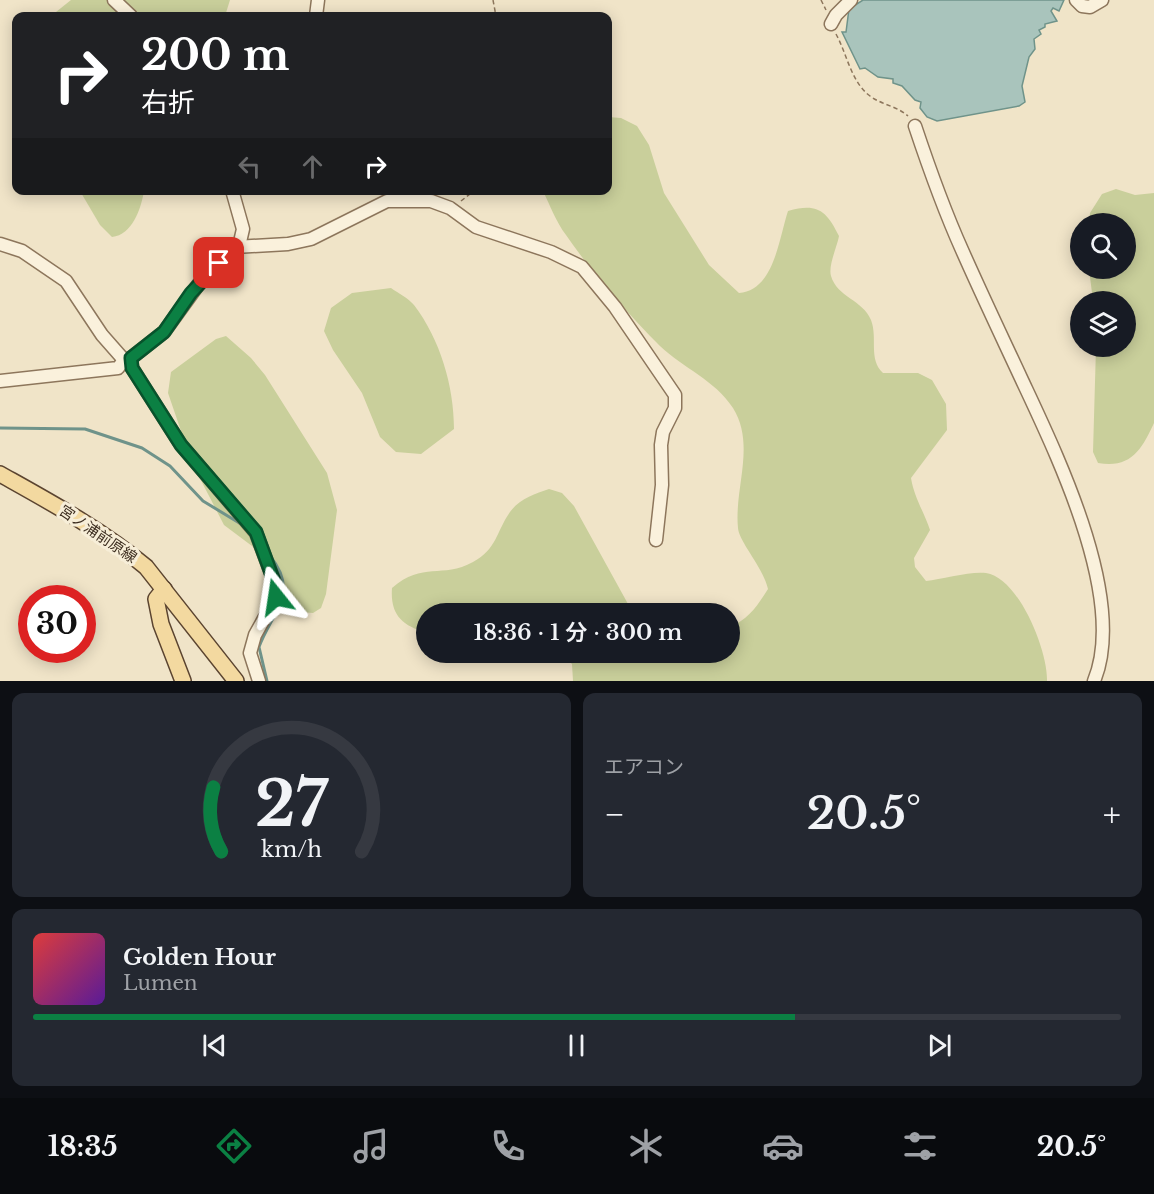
<!DOCTYPE html>
<html lang="ja">
<head>
<meta charset="utf-8">
<style>
  body { margin:0; font-family:"Libre Baskerville","Noto Sans JP",serif; background:#242831; color:#f1f3f6; height:100vh; display:flex; flex-direction:column; font-size:22px; white-space:nowrap }
  * { box-sizing:border-box; margin:0 }
  p { font-size:20px; color:#9ea1a6 }
  .icon { flex:none; width:33px; height:33px; fill:none; stroke:currentColor; stroke-width:2; stroke-linecap:round; stroke-linejoin:round }
  .map { position:relative; height:681px; overflow:hidden }
  .panel { display:flex; flex-direction:column; gap:12px; padding:12px; background:#0d0f14; flex:1 }
  .panel>* { flex:none }
  .top-card { position:absolute; left:12px; top:12px; width:600px; height:183px; border-radius:12px; box-shadow:0 3px 15px #0003; background:#202124; color:#fff; overflow:hidden }
  .controls { position:absolute; left:1070px; top:213px; display:grid; gap:12px }
  .controls a { display:grid; place-items:center; width:66px; height:66px; border-radius:50%; background:#171b24; box-shadow:0 3px 15px #0003; font-size:30px }
  .speed { position:absolute; left:18px; top:585px; display:flex; gap:12px; font-size:30px; font-weight:700; text-align:center }
  .speed>* { display:grid; place-content:center; width:78px; height:78px; border-radius:50%; background:#171b24; box-shadow:0 3px 15px #0003; line-height:1 }
  .speed .limit { border:9px solid #d22; background:#fff; color:#111 }
  .pin { position:absolute; display:grid; place-items:center; width:51px; height:51px; color:#fff; margin:-26px; border-radius:12px; box-shadow:0 3px 9px #0006 }
  .me { position:absolute; width:66px; margin:-33px; rotate:345deg; stroke-linejoin:round; filter:drop-shadow(0 0 4px #0008) }
  .turn { display:flex; align-items:center; gap:21px; height:126px; padding:0 30px; font-size:27px }
  .turn .icon { width:78px; height:78px; stroke-width:2.5 }
  .turn b { display:block; font-size:42px; line-height:51px }
  .lanes { display:flex; align-items:center; height:57px; padding:0 30px; background:#0003; justify-content:center; gap:30px; direction:ltr }
  .lanes .off { opacity:.35 }
  .big { font-size:45px; font-weight:600; line-height:1.1 }
  .panel .card { flex:1; display:flex; flex-direction:column; justify-content:center; gap:9px; min-width:0; padding:0 21px; border-radius:12px; background:#242831 }
  .panel .dial { align-items:center; gap:0 }
  .dial svg { height:156px; overflow:visible; fill:none; stroke:#363941; stroke-width:7; stroke-linecap:round; text-anchor:middle }
  .dial text { fill:#f1f3f6; stroke:none }
  .song { display:flex; align-items:center; gap:18px }
  .cover { width:72px; height:72px; border-radius:9px; background:linear-gradient(135deg,hsl(0 70% 55%),hsl(270 70% 35%)) }
  .played { height:6px; border-radius:3px; background:linear-gradient(90deg,#0b8043 70%,#363941 70%) }
  .keys { display:flex; justify-content:space-around; direction:ltr }
  .heat { display:flex; justify-content:space-between; align-items:center; font-size:33px; direction:ltr }
  .panel .tiles { flex:1; display:grid; gap:12px; grid-template-columns:1fr 1fr }
  .card:last-child { grid-column:span 2 }
  .trip { position:absolute; left:416px; top:603px; width:324px; height:60px; border-radius:30px; background:#171b24; box-shadow:0 3px 15px #0003; font-weight:600; line-height:60px; text-align:center }
  .dock { display:flex; height:96px; justify-content:space-around; align-items:center; background:#090b0e; color:#9ea1a6 }
  .dock .icon { width:42px; height:42px }
  .dock .selected { color:#0b8043 }
  .dock b { font-size:27px; color:#f1f3f6 }
  .map>svg:first-child { display:block }
  .green { fill:#c9cf9b }
  .water { fill:#a9c4bc; stroke:#6f938a; stroke-width:1.5 }
  .lines { fill:none; stroke-linecap:round; stroke-linejoin:round }
  .stream { stroke:#6f938a; stroke-width:3 }
  .minor-casing { stroke:#8d765c; stroke-width:15 }
  .major-casing { stroke:#5b4430; stroke-width:18 }
  .path { stroke:#8d765c; stroke-width:1.5; stroke-dasharray:4.5 3; stroke-linecap:butt }
  .minor { stroke:#faf1dc; stroke-width:12 }
  .major { stroke:#f3d9a0; stroke-width:15 }
  .route-casing { stroke:#07532c; stroke-width:15 }
  .route { stroke:#0b8043; stroke-width:10 }
  .labels { text-anchor:middle; stroke-width:6; stroke-linejoin:round; paint-order:stroke }
  .street-label { font-size:15px; fill:#3d2e20; stroke:#f7eed8 }
</style>
</head>
<body>
<div class="map">
<svg width="1154" height="681" viewBox="0 0 1154 681">
  <rect width="100%" height="100%" fill="#f0e4c8"/>
  <!-- green -->
  <g class="green">
    <path d="M71,0H230L225,16H51Z"/>
    <path d="M608,117L621,118L637,126L649,145L664,193L709,265L739,293C774,291 779,238 788,211C817,203 826,210 839,236C837,247 828,266 831,276C837,297 863,300 871,320C878,338 868,359 883,373H918L932,380L946,404L947,430L911,478C914,497 924,512 930,530L914,558L915,567L926,581C942,579 971,571 986,573C1019,578 1048,651 1047,681H573L572,664L560,653L729,652V627C749,619 757,606 768,589C763,567 739,542 738,528C734,488 756,445 733,408C715,380 683,368 660,346C627,313 593,274 566,235C556,222 550,205 543,191L608,190Z"/>
    <path d="M1116,189L1135,195L1154,193V423C1142,449 1131,469 1098,463L1093,452L1096,347L1125,346V302L1093,301L1089,269L1125,268V224L1089,223L1090,213L1102,194Z"/>
    <path d="M80,191H144C141,209 132,235 112,237L100,225Z"/>
    <path d="M391,288C398,293 408,298 414,305C440,339 454,386 454,429L421,454L396,452L380,437L362,393L333,350L324,331L331,308L352,293Z"/>
    <path d="M226,336L251,358L265,375L327,473L337,510L326,594L321,608L313,613L301,612L281,578L252,546L224,525L192,463L168,393L171,372L216,339Z"/>
    <path d="M549,489L562,493L574,506L633,613L426,614V632C402,626 390,614 392,588C423,561 442,579 473,562C497,549 496,532 510,512C520,498 535,494 549,489Z"/>
  </g>
  <!-- water -->
  <path class="water" d="M863,0H1064L1059,11L1053,8L1051,11L1057,21L1045,24V27L1039,30L1041,34L1034,39L1035,49L1029,57L1022,86L1025,102L1019,106L937,121L927,117L920,108L921,102L915,100L902,86L893,83V79L878,77L865,68L860,69L842,32H846L849,9Z"/>
  <g class="lines">
    <!-- stream -->
    <g class="stream">
      <path d="M0,428L85,429L142,448L170,466L203,501L241,524"/>
      <path d="M267,681L259,647C272,612 300,593 270,556"/>
    </g>
    <!-- minor casing -->
    <g class="minor-casing">
      <g id="minor">
        <path d="M114,0L131,16"/>
        <path d="M1076,0L1082,6L1090,7L1102,0"/>
        <path d="M316,16L318,0"/>
        <path d="M831,24L836,15L851,0"/>
        <path d="M915,126C929,168 944,210 962,250C981,293 1001,335 1021,378C1056,453 1128,599 1094,681"/>
        <path d="M0,244L22,251L66,281L102,335L124,360"/>
        <path d="M235,247L288,244L311,239L387,201H431L450,208L476,227L551,252L582,267L615,307L675,395V408L663,432L661,445L662,485L656,540"/>
        <path d="M131,358L132,368L181,445L256,533L274,581L276,597L255,635L250,653L259,681"/>
        <path d="M0,381L118,368L124,360L131,358L164,332L206,274L240,242L243,229L232,190"/>
      </g>
    </g>
    <!-- major casing -->
    <g class="major-casing">
      <g id="major">
        <path d="M0,474C50,502 102,530 146,567L236,681"/>
        <path d="M164,589L156,599L161,624L183,681"/>
      </g>
    </g>
    <!-- path -->
    <g class="path">
      <path d="M493,0L496,16"/>
      <path d="M821,0L826,10"/>
      <path d="M836,34C847,54 851,82 870,96C882,105 897,106 908,116"/>
      <path d="M461,201L475,190"/>
    </g>
    <!-- minor -->
    <use href="#minor" class="minor"/>
    <!-- major -->
    <use href="#major" class="major"/>
  </g>
  <g class="lines">
    <!-- route casing -->
    <g class="route-casing">
      <path id="route" d="M219,263L191,293L164,332L131,358L132,368L181,445L256,532L274,581L276,597"/>
    </g>
    <!-- route -->
    <use href="#route" class="route"/>
  </g>
  <g class="labels">
    <!-- street labels -->
    <g class="street-label">
      <text transform="translate(98 534) rotate(34)" y="5">宮ノ浦前原線</text>
    </g>
  </g>
</svg>
<div class="controls">
<a><svg class="icon" aria-label="search" viewBox="0 0 24 24"><circle cx="10" cy="10" r="6"/><path d="M15 15l6 6"/></svg></a>
<a><svg class="icon" aria-label="layers" viewBox="0 0 24 24"><path d="M12 4l9 5-9 5-9-5zM3 14l9 5 9-5"/></svg></a>
</div>
<div class="speed"><div class="limit">30</div></div>
<div class="pin" style="left:219px;top:263px;background:#d93025"><svg class="icon" aria-label="arrive" viewBox="0 0 24 24"><path d="M6 21V4h12l-3 4 3 4H6"/></svg></div>
<svg class="me" style="left:276px;top:597px" viewBox="-20 -20 40 40"><path d="M0-17L14 15 0 8-14 15z" fill="#0b8043" stroke="#fff" stroke-width="4"/></svg>
<div class="trip">18:36 · 1 分 · 300 m</div>
<div class="top-card">
<div class="turn"><svg class="icon" aria-label="right" viewBox="0 0 24 24"><path d="M7 20v-9h11M14 6l5 5-5 5"/></svg><div><b>200 m</b>右折</div></div>
<div class="lanes"><svg class="icon off" aria-label="left" viewBox="0 0 24 24"><path d="M17 20v-9H6M10 6l-5 5 5 5"/></svg><svg class="icon off" aria-label="ahead" viewBox="0 0 24 24"><path d="M12 20V5M6 11l6-6 6 6"/></svg><svg class="icon" aria-label="right" viewBox="0 0 24 24"><path d="M7 20v-9h11M14 6l5 5-5 5"/></svg></div>
</div>
</div>
<section class="panel">
<div class="tiles">
<div class="card dial"><svg viewBox="0 0 100 80">
<path d="M14 69A42 42 0 1 1 86 69"/>
<path d="M14 69A42 42 0 0 1 10 36" stroke="#0b8043"/>
<text x="50" y="56" font-size="32" font-weight="700">27</text>
<text x="50" y="72" font-size="11">km/h</text>
</svg></div>
<div class="card"><p>エアコン</p>
<div class="heat"><a>−</a><b class="big">20.5°</b><a>+</a></div>
</div>
<div class="card">
<div class="song"><i class="cover"></i><div><b>Golden Hour</b><p>Lumen</p></div></div>
<div class="played"></div>
<div class="keys"><svg class="icon" aria-label="previous" viewBox="0 0 24 24"><path d="M18 5L8 12l10 7zM5 5v14"/></svg><svg class="icon" aria-label="pause" viewBox="0 0 24 24"><path d="M8 5v14M16 5v14"/></svg><svg class="icon" aria-label="next" viewBox="0 0 24 24"><path d="M6 5l10 7-10 7zM19 5v14"/></svg></div>
</div>
</div>
</section>
<nav class="dock">
<b>18:35</b>
<svg class="icon selected" aria-label="directions" viewBox="0 0 24 24"><path d="M12 3l9 9-9 9-9-9zM9 14v-3h6M13 9l2 2-2 2"/></svg>
<svg class="icon" aria-label="music" viewBox="0 0 24 24"><path d="M9 18V5l10-2v13"/><circle cx="6" cy="18" r="3"/><circle cx="16" cy="16" r="3"/></svg>
<svg class="icon" aria-label="phone" viewBox="0 0 24 24"><path d="M5 4h4l2 5-3 2q2 4 5 5l2-3 5 2v4C11 20 4 13 5 4z"/></svg>
<svg class="icon" aria-label="climate" viewBox="0 0 24 24"><path d="M12 3v18M4 7l16 10M4 17L20 7"/></svg>
<svg class="icon" aria-label="car" viewBox="0 0 24 24"><path d="M5 17H2v-5l4-1 3-4h7l3 4 3 1v5h-3M9 17h6M6 11h13"/><circle cx="7" cy="17" r="2"/><circle cx="17" cy="17" r="2"/></svg>
<svg class="icon" aria-label="filters" viewBox="0 0 24 24"><path d="M4 7h16M4 17h16"/><circle cx="9" cy="7" r="2"/><circle cx="15" cy="17" r="2"/></svg>
<b>20.5°</b>
</nav>
</body>
</html>
